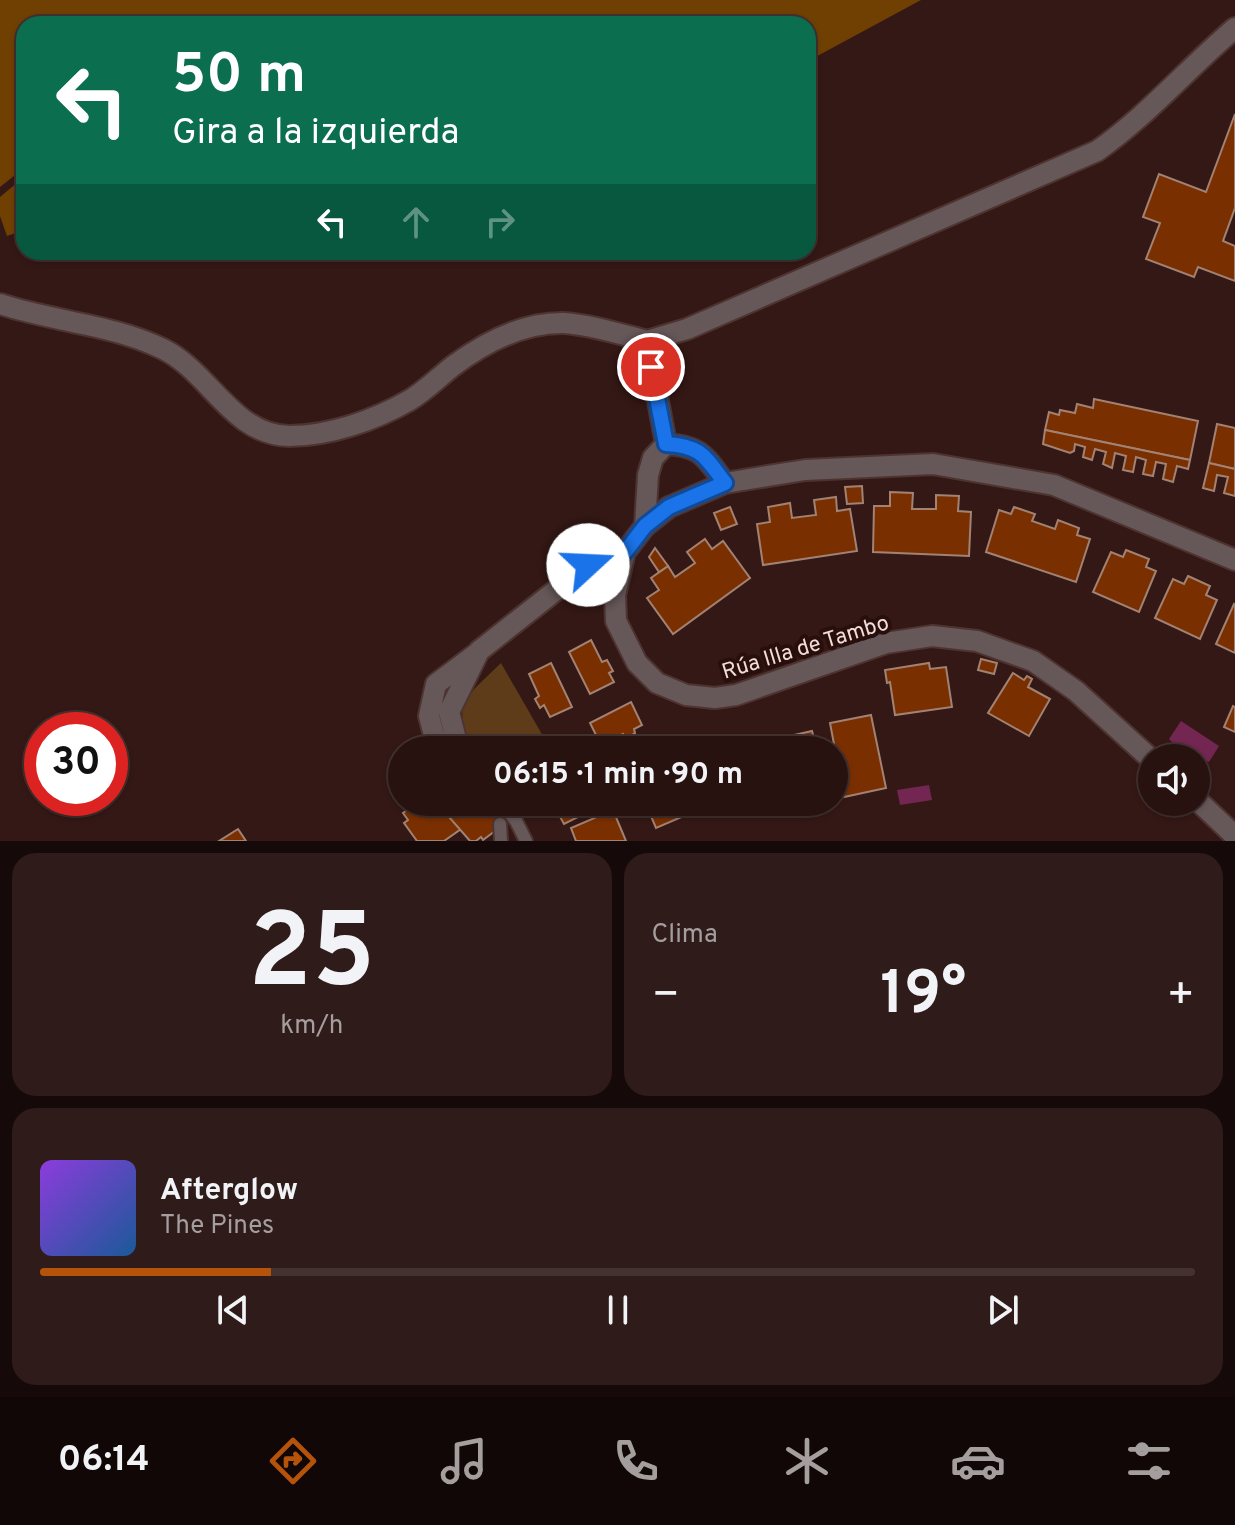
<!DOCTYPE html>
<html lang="es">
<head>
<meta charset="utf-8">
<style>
  body { margin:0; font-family:Overpass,sans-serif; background:#2f1b19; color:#f1f3f6; height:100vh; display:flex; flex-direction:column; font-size:30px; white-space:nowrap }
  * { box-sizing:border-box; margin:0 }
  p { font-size:26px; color:#a49e9f }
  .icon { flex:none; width:44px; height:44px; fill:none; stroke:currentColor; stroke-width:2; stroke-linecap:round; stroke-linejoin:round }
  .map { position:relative; height:841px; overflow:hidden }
  .sheet { display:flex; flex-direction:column; gap:12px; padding:12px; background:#150a09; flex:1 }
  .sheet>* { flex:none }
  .top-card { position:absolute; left:16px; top:16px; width:800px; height:244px; border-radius:24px; box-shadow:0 2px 6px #0004,0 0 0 2px #433230; background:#0b6e4f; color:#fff; overflow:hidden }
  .buttons { position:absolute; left:1138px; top:744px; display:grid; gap:16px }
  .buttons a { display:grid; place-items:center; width:72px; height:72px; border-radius:50%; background:#271210; box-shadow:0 2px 6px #0004,0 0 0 2px #433230; font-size:40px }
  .speed { position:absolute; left:24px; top:712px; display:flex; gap:16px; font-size:40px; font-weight:700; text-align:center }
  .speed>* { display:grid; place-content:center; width:104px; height:104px; border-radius:50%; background:#271210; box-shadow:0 2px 6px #0004,0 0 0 2px #433230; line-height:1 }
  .speed .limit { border:12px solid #d22; background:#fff; color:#111 }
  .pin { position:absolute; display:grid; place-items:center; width:68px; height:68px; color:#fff; margin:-34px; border:4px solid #fff; border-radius:50%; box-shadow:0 2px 8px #0007 }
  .me { position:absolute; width:88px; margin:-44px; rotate:70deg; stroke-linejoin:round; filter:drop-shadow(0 0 6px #0008) }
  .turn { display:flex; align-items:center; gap:28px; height:168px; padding:0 24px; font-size:36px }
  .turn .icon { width:104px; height:104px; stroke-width:2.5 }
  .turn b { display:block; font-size:56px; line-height:68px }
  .lanes { display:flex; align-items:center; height:76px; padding:0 24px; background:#0003; justify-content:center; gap:40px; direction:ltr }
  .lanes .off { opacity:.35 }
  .big { font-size:60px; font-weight:700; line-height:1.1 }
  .sheet .card { flex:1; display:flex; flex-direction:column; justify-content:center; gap:12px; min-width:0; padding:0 28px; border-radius:24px; background:#2f1b19 }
  .sheet .dial { align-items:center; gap:0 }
  .dial b { font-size:104px; line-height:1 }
  .song { display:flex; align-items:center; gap:24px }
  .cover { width:96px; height:96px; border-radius:12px; background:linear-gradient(135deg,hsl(270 70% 55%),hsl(210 70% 35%)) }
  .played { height:8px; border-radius:4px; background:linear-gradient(90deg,#b45309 20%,#433230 20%) }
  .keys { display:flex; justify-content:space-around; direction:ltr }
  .heat { display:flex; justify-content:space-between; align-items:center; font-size:44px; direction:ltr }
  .sheet .tiles { flex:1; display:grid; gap:12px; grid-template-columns:1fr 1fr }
  .card:last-child { grid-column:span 2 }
  .trip { position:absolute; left:388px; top:736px; width:460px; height:80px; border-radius:40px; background:#271210; box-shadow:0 2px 6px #0004,0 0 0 2px #433230; font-weight:700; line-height:80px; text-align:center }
  .tab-bar { display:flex; height:128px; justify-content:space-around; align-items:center; background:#100706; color:#a49e9f }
  .tab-bar .icon { width:56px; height:56px }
  .tab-bar .selected { color:#b45309 }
  .tab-bar b { font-size:36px; color:#f1f3f6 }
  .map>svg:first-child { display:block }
  .green { fill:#5e3c1a }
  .forest { fill:#704003 }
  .water { fill:#722651 }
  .building { fill:#7a2f00; stroke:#a28273; stroke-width:2 }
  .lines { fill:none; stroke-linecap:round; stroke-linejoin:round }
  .service-casing { stroke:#4e3431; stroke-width:16 }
  .minor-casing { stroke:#4e3431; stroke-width:24 }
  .service { stroke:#665759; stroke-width:12 }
  .minor { stroke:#665759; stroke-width:20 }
  .route-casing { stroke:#114b97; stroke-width:20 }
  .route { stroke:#1a73e8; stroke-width:14 }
  .labels { text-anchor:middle; stroke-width:8; stroke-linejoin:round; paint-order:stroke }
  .street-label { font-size:22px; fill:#f1ddda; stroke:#290f0c }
</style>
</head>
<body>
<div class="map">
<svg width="1235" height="841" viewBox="0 0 1235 841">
  <rect width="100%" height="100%" fill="#341815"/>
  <!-- green -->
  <path class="green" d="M501,663L551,750H471L463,732L462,704L476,687Z"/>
  <!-- forest -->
  <g class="forest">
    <path d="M0,0H921L808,61V24H24V168L0,187Z"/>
    <path d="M24,177V230L7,236L0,216V197Z"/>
  </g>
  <!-- water -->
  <g class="water">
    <path d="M1181,721L1219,746L1209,762L1184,754L1169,739Z"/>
    <path d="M929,785L932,800L900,805L897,790Z"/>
  </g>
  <!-- building -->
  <g class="building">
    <path d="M1235,114V208L1223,241L1235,246V281L1198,267L1194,277L1146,259L1160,223L1143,217L1159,174L1206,192Z"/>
    <path d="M1094,399L1198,421L1190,460L1045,430L1049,412L1059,415L1060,410L1075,413L1077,404L1093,408Z"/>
    <path d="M1217,424L1235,428V469L1209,463Z"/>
    <path d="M1045,430L1190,460L1188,469L1177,466L1173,482L1163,479L1166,464L1156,462L1153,476L1143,474L1146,460L1136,457L1133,472L1123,470L1126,456L1115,453L1112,468L1103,464L1106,452L1095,449L1092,460L1083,457L1085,447L1075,444L1074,451L1070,453L1043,444Z"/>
    <path d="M1209,463L1235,469V496L1224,493L1228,477L1217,475L1214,491L1203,488Z"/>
    <path d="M862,486L863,503L847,504L845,487Z"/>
    <path d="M890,492L913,493L912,509H936V495L959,496L958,511L971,512L969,556L873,552L874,506H890Z"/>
    <path d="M836,497L837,511L850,509L857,551L763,565L757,524L770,522L768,507L790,503L792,518L816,515L814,500Z"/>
    <path d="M730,507L737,524L721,530L714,513Z"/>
    <path d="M1014,507L1035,514L1032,521L1055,529L1058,520L1079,528L1077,535L1090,539L1076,582L986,552L999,510L1011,514Z"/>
    <path d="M705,539L712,549L723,541L750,578L673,634L647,598L659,590L651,578L668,566L675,577L695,563L687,552Z"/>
    <path d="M655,548L668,566L659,572L649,557Z"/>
    <path d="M1126,550L1149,559L1146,567L1156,571L1139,612L1093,592L1111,552L1123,557Z"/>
    <path d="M1188,576L1210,586L1206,595L1217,600L1200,639L1155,618L1173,579L1184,584Z"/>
    <path d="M1234,604L1235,605V653L1216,644Z"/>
    <path d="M591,640L602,662L607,660L613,671L609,673L614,682L590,694L569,652Z"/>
    <path d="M981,659L997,663L994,674L978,670Z"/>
    <path d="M551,663L572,707L550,717L544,705L540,708L535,699L539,696L529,674Z"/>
    <path d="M929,663L930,669L946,667L952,707L895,715L890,682L887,683L885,670Z"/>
    <path d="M1013,673L1024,680L1027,676L1032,679L1028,687L1050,699L1029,736L988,713Z"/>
    <path d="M631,702L642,725L634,729L635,733L625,739L623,734L601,745L590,723Z"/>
    <path d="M1233,706L1235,707V732L1224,727Z"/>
    <path d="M871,715L886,788L844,797L830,723Z"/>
    <path d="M812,731L817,750H774L772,740Z"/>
    <path d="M422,802H443L452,815L449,817L461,829L444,841H417L404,823L408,820L403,813L414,805L416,809Z"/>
    <path d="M443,802H497L495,805L506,819L497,825L499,828L483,840L481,837L476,841H470L449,817L452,815Z"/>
    <path d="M557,802H578L584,814L564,824L553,804Z"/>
    <path d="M645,802H695L698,810L656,828Z"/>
    <path d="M785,802H829L788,811Z"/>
    <path d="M613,810L626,841H576L571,828Z"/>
    <path d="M238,829L246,841H219Z"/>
  </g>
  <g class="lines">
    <!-- service casing -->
    <g class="service-casing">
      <g id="service">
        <path d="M501,802L516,821L526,841"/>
        <path d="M500,824L501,841"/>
      </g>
    </g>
    <!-- minor casing -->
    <g class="minor-casing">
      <g id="minor">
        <path d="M0,304C54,322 112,324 163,349C210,372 232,435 289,436C330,436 375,420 410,400C425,391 439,377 453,366C484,343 524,322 564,323C592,325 620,334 647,341"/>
        <path d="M647,341L687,329L1097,151C1147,116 1188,68 1235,28"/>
        <path d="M647,341L666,444"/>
        <path d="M645,526L648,475L653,458L666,444C702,446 705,457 725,483"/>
        <path d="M458,747L449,712L479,651L588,565L625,552"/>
        <path d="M443,750L434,735L429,716L436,684L476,654"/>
        <path d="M1152,760L1076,691L1033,661L977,641L932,636L886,643L736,695L715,698L686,695L657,683L637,663L616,621L615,595L625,552L645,526L669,507L725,483L805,470L933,464L1054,485L1235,560"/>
        <path d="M1196,799L1235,836"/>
      </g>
    </g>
    <!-- service -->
    <use href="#service" class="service"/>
    <!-- minor -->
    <use href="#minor" class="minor"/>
  </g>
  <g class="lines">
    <!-- route casing -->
    <g class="route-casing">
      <path id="route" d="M588,565L625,552L645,526L669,507L725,483C705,457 702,446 666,444L651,367"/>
    </g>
    <!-- route -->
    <use href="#route" class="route"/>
  </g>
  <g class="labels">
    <!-- street labels -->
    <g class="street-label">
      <text transform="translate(805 646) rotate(-17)" y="8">Rúa Illa de Tambo</text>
    </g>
  </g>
</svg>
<div class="buttons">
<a><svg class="icon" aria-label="sound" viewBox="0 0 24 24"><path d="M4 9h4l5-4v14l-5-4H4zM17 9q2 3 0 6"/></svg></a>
</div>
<div class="speed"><div class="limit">30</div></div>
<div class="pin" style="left:651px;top:367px;background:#d93025"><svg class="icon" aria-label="arrive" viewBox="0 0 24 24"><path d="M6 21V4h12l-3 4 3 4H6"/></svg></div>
<svg class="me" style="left:588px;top:565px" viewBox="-20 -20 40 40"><circle r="19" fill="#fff"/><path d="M0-13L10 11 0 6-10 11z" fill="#1a73e8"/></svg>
<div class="trip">06:15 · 1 min · 90 m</div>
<div class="top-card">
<div class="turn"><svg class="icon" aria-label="left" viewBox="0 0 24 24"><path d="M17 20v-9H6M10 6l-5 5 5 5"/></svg><div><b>50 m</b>Gira a la izquierda</div></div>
<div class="lanes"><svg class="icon" aria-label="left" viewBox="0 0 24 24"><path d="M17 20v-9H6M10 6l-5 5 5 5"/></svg><svg class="icon off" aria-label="ahead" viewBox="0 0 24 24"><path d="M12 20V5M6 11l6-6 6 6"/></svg><svg class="icon off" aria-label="right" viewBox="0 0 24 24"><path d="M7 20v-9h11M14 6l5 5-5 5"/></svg></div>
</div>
</div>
<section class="sheet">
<div class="tiles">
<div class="card dial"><b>25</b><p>km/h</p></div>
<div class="card"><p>Clima</p>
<div class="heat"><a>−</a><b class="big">19°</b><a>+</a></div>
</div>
<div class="card">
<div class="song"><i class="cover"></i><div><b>Afterglow</b><p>The Pines</p></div></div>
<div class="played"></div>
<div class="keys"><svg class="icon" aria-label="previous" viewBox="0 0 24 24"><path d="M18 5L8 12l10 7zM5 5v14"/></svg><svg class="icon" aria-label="pause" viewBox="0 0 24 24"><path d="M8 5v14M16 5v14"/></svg><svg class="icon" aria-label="next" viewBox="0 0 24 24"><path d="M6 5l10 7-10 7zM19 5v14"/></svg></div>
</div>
</div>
</section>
<nav class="tab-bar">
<b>06:14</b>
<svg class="icon selected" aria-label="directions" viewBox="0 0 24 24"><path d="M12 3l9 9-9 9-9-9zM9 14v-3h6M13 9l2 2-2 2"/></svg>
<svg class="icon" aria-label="music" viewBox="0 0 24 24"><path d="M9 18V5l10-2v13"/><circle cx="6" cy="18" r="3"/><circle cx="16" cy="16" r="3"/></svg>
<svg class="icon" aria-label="phone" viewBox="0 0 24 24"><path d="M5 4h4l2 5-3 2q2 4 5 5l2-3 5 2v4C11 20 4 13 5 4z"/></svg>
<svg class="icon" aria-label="climate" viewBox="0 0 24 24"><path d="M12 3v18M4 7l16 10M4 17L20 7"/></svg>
<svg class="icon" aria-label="car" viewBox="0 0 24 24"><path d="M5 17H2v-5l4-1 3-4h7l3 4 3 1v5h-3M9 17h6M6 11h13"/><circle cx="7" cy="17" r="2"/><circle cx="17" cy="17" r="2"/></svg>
<svg class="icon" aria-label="filters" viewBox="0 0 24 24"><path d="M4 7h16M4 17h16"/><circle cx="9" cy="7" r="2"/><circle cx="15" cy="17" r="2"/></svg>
</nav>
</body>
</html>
